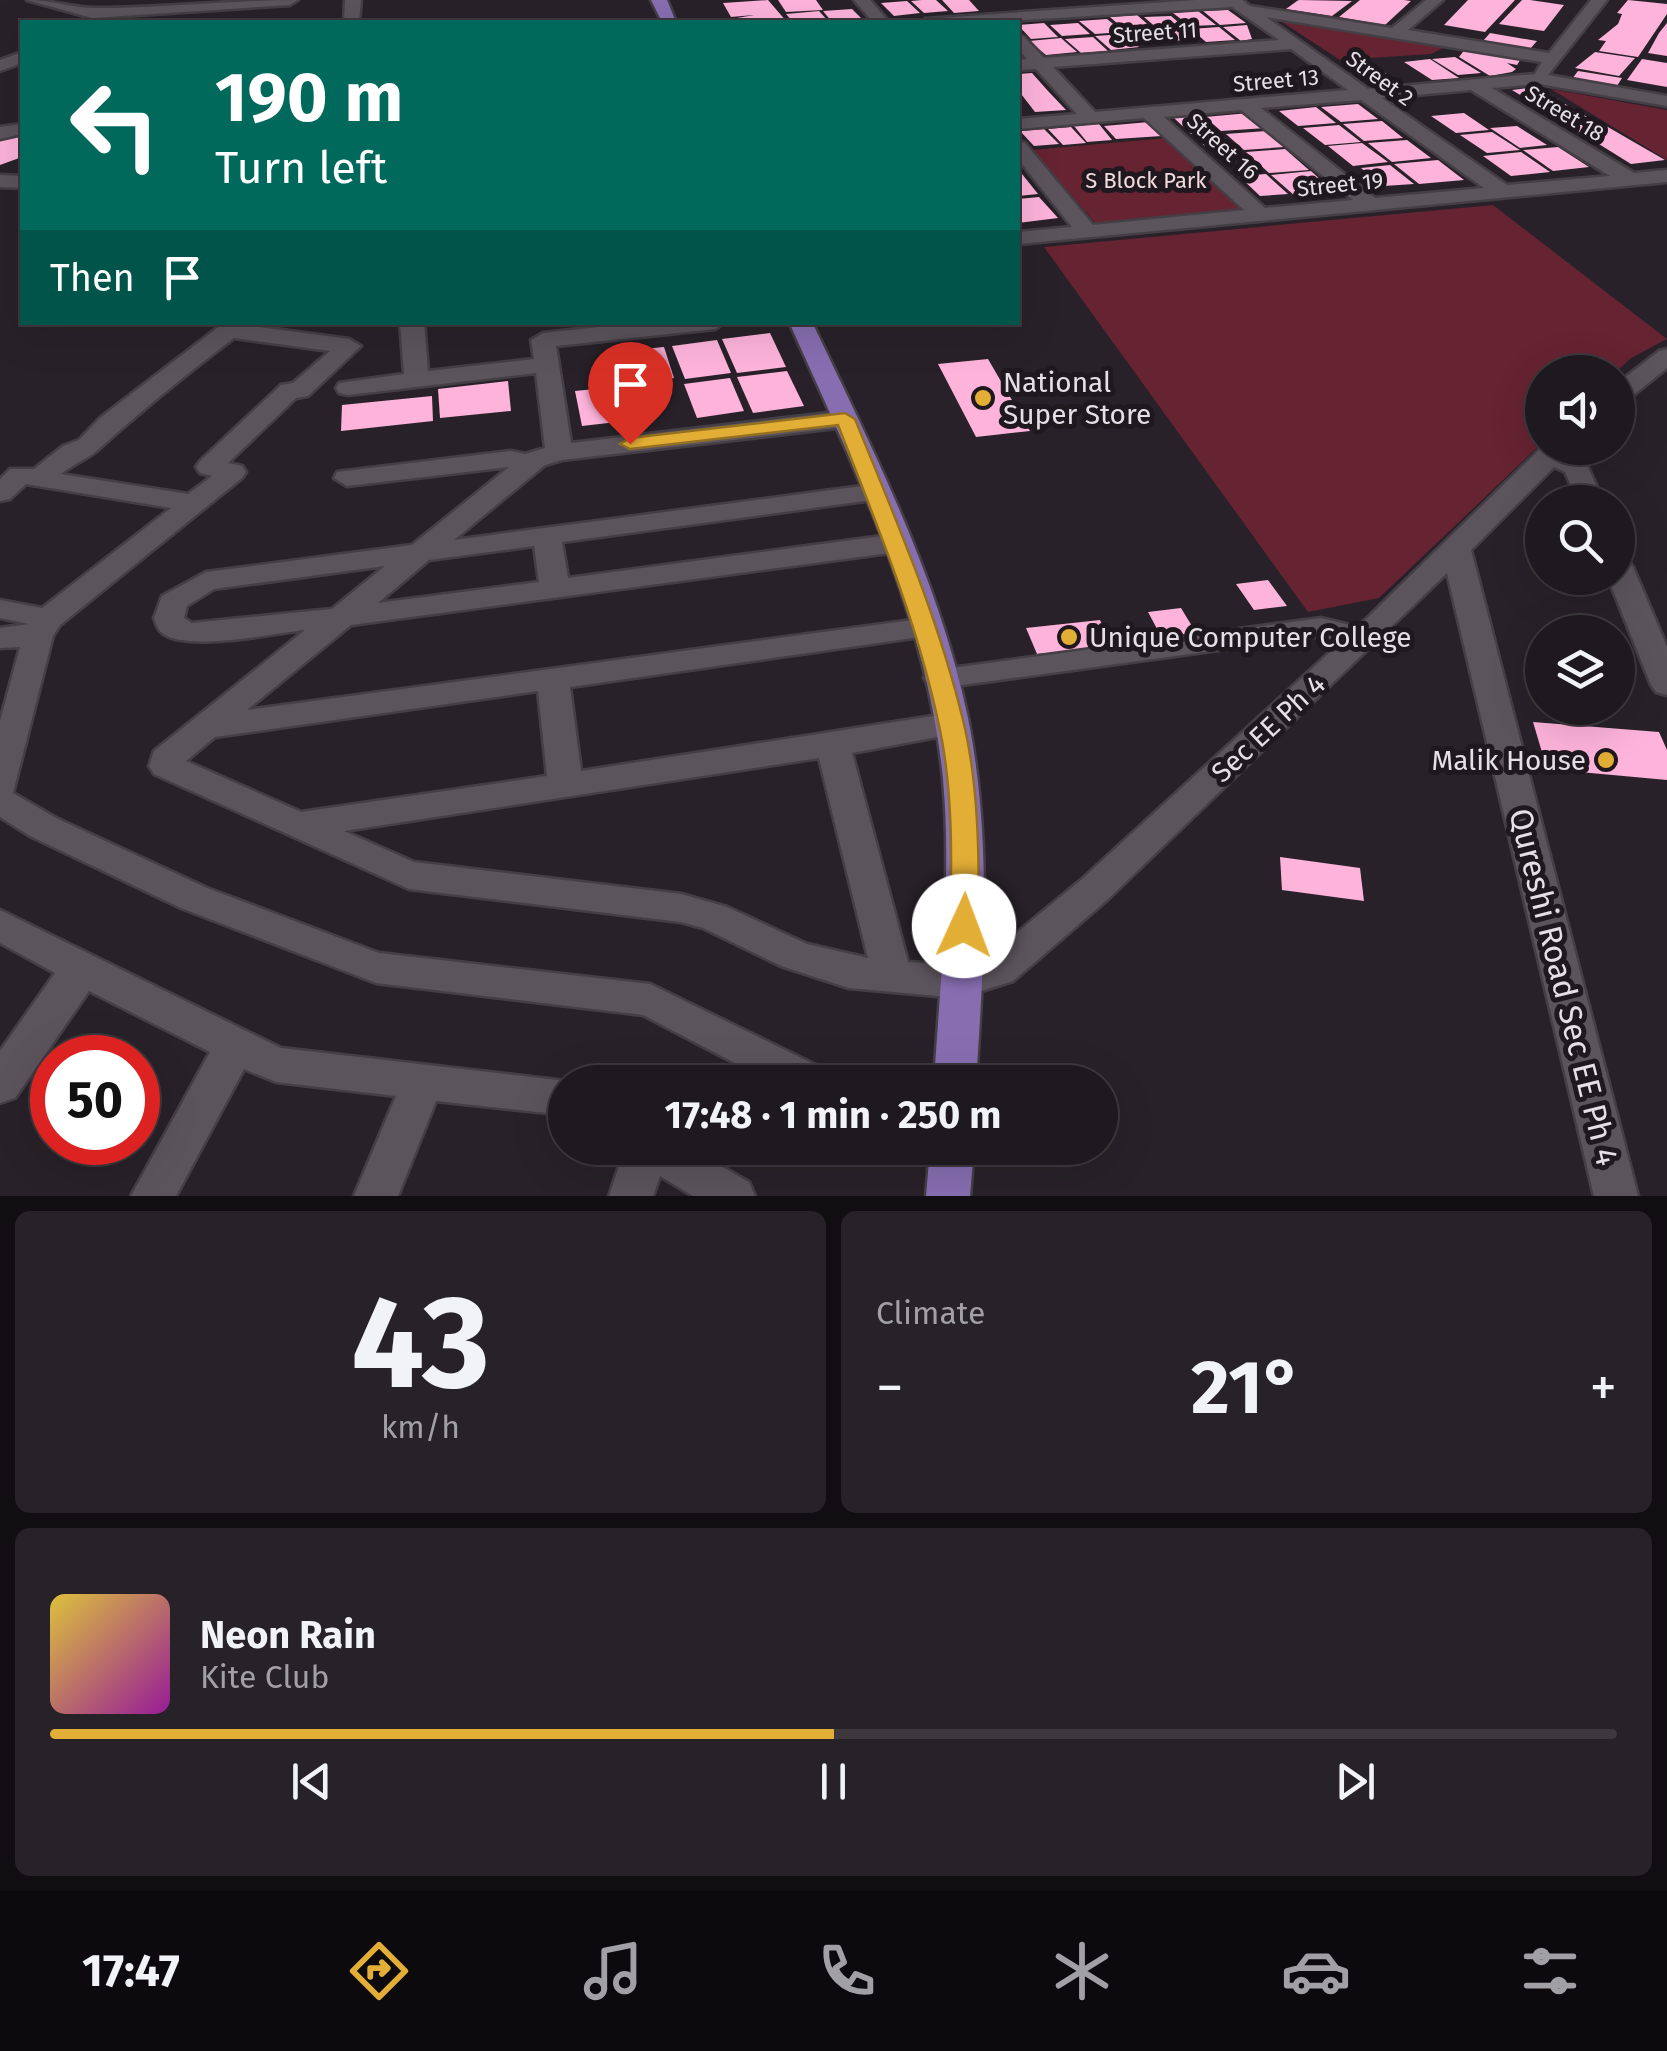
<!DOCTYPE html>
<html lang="en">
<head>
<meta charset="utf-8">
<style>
  body { margin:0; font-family:"Fira Sans",sans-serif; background:#262228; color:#f1f3f6; height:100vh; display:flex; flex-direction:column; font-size:38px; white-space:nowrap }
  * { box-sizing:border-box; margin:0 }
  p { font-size:32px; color:#a1a0a4 }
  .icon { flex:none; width:55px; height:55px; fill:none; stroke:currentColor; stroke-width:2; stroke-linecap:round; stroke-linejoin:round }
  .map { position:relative; height:1196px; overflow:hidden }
  .side { display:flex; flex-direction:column; gap:15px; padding:15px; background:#100e11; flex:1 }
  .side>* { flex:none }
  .banner { position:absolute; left:20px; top:20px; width:1000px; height:305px; border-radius:0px; box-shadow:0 10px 40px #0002,0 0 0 2px #3c383d; background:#00695c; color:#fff; overflow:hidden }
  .buttons { position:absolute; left:1525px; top:355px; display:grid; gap:20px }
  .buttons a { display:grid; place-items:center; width:110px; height:110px; border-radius:50%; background:#1e191f; box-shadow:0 10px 40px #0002,0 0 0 2px #3c383d; font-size:50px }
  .speed { position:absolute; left:30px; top:1035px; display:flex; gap:20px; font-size:50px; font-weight:700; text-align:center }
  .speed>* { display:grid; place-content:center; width:130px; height:130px; border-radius:50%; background:#1e191f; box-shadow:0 10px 40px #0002,0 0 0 2px #3c383d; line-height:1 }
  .speed .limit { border:15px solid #d22; background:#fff; color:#111 }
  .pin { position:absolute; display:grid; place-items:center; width:85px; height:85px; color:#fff; margin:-102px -42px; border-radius:50% 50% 50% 0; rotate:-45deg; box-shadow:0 0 10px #0007 }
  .pin .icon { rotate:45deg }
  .me { position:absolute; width:110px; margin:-55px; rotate:2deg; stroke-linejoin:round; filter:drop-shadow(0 0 8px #0008) }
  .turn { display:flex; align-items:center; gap:35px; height:210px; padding:0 30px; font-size:45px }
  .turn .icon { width:130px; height:130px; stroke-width:2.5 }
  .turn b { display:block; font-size:70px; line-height:85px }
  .then { display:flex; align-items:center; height:95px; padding:0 30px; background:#0003; gap:20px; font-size:38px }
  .big { font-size:75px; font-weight:700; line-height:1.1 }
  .side .widget { flex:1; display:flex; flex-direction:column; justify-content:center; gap:15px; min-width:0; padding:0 35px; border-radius:15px; background:#262228 }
  .side .dial { align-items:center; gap:0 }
  .dial b { font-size:130px; line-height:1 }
  .song { display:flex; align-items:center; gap:30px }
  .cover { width:120px; height:120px; border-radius:15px; background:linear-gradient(135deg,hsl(50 70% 55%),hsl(300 70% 35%)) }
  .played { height:10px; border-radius:5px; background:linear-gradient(90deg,#e3ae35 50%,#3c383d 50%) }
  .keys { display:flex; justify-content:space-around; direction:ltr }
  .heat { display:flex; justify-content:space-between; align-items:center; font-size:55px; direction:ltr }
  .side .tiles { flex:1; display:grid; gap:15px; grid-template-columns:1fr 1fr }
  .widget:last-child { grid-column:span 2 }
  .trip { position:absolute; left:548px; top:1065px; width:570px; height:100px; border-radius:50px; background:#1e191f; box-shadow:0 10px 40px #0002,0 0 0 2px #3c383d; font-weight:700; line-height:100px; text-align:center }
  .tabs { display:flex; height:160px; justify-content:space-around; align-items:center; background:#0c0a0c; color:#a1a0a4 }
  .tabs .icon { width:70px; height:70px }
  .tabs .active { color:#e3ae35 }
  .tabs b { font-size:45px; color:#f1f3f6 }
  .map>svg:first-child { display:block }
  .green { fill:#662331 }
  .building { fill:#fdb3da }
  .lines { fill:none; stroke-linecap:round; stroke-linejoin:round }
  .minor-casing { stroke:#443e45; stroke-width:5 }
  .major-casing { stroke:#443e45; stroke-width:5 }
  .minor { fill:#5c545d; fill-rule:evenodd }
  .major { fill:#876eb1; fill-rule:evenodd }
  .route { fill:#e3ae35; stroke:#947122; stroke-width:2.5 }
  .poi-dot { fill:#e3ae35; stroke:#1f181f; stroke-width:4 }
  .labels { text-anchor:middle; stroke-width:10; stroke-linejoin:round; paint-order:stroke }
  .far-street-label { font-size:22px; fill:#e5e0e6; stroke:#1f181f }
  .far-park-label { font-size:22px; fill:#f2dbdd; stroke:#1f181f }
  .poi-label { font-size:28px; fill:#e5e0e6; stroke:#1f181f; text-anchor:start }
  .street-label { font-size:28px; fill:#e5e0e6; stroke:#1f181f }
  .near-street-label { font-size:32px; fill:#e5e0e6; stroke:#1f181f }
</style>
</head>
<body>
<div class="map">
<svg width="1667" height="1196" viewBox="0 0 1667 1196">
  <rect width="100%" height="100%" fill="#282129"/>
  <!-- green -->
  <g class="green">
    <path d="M1267,12L1451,44L1431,54L1340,60Z"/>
    <path d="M1551,89L1667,110V160Z"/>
    <path d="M1166,138L1244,211L1097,225L1032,150Z"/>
    <path d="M1493,205L1667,339L1631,358L1616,372H1542V443L1379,598L1308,612L1044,247Z"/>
  </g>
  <!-- building -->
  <g class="building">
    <path d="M768,0L787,22H740L737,18L754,15L731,17L723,3Z"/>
    <path d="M778,0H816L823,10L786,12Z"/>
    <path d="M922,0H936L948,11L924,13L911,1Z"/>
    <path d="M942,0H969L979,11L954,13Z"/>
    <path d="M1360,0H1404L1411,1L1385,25L1339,17Z"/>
    <path d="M1468,0H1515L1485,32L1444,25Z"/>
    <path d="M1522,0H1530L1564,5L1544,31L1499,24Z"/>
    <path d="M1628,0L1667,4V14L1638,57L1599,51L1606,41L1598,40L1618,24L1622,14L1617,13Z"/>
    <path d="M907,1L920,13L894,16L881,3Z"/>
    <path d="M1297,1L1299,0L1352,1L1332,16L1286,9Z"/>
    <path d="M852,9L862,19L832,22L823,11Z"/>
    <path d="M1228,10L1246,23L1220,25L1203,11Z"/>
    <path d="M819,11L829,22H793L786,14Z"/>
    <path d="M1198,11L1216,25L1190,26L1173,13Z"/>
    <path d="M1137,15L1153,29L1126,31L1110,17Z"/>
    <path d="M1171,16L1185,28L1158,29L1144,17Z"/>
    <path d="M1107,19L1123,32L1095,34L1079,21Z"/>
    <path d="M1044,23L1058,37L1031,39L1018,25Z"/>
    <path d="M1078,23L1090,34L1062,36L1050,25Z"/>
    <path d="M1667,23V56L1648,53L1659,33Z"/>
    <path d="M1247,25L1252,39L1241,41L1223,27Z"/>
    <path d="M1219,27L1235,40L1206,42L1191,29Z"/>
    <path d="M1188,29L1199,39L1171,41L1159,31Z"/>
    <path d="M1490,33L1537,41L1530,49L1483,41Z"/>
    <path d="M1124,34L1139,47L1111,50L1095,36Z"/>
    <path d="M1093,37L1108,51L1081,53L1065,39Z"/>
    <path d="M1061,38L1077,52L1046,55L1029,41Z"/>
    <path d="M1466,48L1522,57L1517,65L1507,63L1516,69L1512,72L1490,76L1459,57Z"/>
    <path d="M1595,52L1635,58L1619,76L1575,68Z"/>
    <path d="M1455,57L1481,73L1458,75L1432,59Z"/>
    <path d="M1430,59L1459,78L1432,80L1404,62Z"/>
    <path d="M1642,59L1667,63V87L1627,80Z"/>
    <path d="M1371,63L1398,82L1372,84L1346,65Z"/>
    <path d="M1578,71L1622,78L1617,86L1572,79Z"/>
    <path d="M1032,73L1048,91L1066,110L1035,112L1018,90V74Z"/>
    <path d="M1537,87L1563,102L1537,105L1512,90Z"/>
    <path d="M1358,104L1378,119L1341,122L1321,107Z"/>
    <path d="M1565,104L1594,121L1565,124L1536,107Z"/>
    <path d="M1316,107L1336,123L1298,126L1279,111Z"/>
    <path d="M1249,113L1266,128L1221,131L1205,117Z"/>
    <path d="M1464,113L1489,130L1456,133L1431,116Z"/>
    <path d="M1200,116L1218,132L1191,134L1174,118Z"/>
    <path d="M1382,121L1403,138L1364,141L1343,124Z"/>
    <path d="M1149,122L1162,136L1116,139L1104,126Z"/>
    <path d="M1601,123L1632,141L1665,160L1631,164L1570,126Z"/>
    <path d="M1099,124L1112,140L1087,142L1074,126Z"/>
    <path d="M1339,125L1361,142L1325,145L1303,128Z"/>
    <path d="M1517,126L1547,145L1520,148L1490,128Z"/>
    <path d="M1071,127L1086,143L1063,145L1048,129Z"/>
    <path d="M1044,129L1059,144L1034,146L1020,131Z"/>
    <path d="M1266,131L1284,147L1244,150L1226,134Z"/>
    <path d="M1492,132L1520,150L1487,153L1460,135Z"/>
    <path d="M8,133L22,138V157L0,165V136Z"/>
    <path d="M1220,134L1236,148L1210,151L1195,136Z"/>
    <path d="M1407,140L1431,158L1392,162L1368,143Z"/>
    <path d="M1362,143L1388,162L1353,166L1328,146Z"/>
    <path d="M1558,147L1589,167L1553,171L1523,150Z"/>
    <path d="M1285,149L1309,170L1269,173L1246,152Z"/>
    <path d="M1521,152L1550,172L1511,176L1483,156Z"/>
    <path d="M1438,160L1464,180L1419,184L1394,164Z"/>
    <path d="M1390,165L1414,184L1384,186L1361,168Z"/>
    <path d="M1311,171L1335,193L1295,196L1271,175Z"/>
    <path d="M1018,174H1022L1038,194L1018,196Z"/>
    <path d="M1266,174L1288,194L1260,196L1239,176Z"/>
    <path d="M1039,197L1058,218L1018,223V199Z"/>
    <path d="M770,333L786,367L737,373L722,339Z"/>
    <path d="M717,340L731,373L685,379L672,346Z"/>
    <path d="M664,347L674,378L631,383L623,351Z"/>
    <path d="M988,359L1030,431L976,437L938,364Z"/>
    <path d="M787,371L804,406L753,413L737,377Z"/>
    <path d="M730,378L744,411L697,418L684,384Z"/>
    <path d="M508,381L511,411L440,418L438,389Z"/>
    <path d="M626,386L634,420L582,426L575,391Z"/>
    <path d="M432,396L433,421L341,431L342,405Z"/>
    <path d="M1268,580L1287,606L1254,610L1236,584Z"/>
    <path d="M1181,608L1198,636L1163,640L1148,612Z"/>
    <path d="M1100,620L1112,647L1037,654L1026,628Z"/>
    <path d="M1533,722L1659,732L1667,750V780L1547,769Z"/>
    <path d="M1280,857L1360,868L1364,901L1282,890Z"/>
  </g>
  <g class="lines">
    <!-- minor casing -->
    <g class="minor-casing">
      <g id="minor">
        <path d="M27,0C51,0 73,8 96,8C163,8 230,0 298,0L290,5L92,18Z"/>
        <path d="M345,0H361L359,22H344Z"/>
        <path d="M854,0H870L889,22H873Z"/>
        <path d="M1196,0H1242L1250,6L1392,28L1426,0H1443L1408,30L1549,53L1591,0H1607L1548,75L1667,96V106L1539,84L1492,88L1634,173L1667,170V182L1018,244V232L1072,227L1018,159V141L1025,143L1093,225L1244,210L1144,118L1018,129V119L1077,114L1036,69L1018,70V60L1027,59L1018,49V35L1024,37L1044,58L1279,40L1232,7L994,22H924L925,19ZM1266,17L1542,62L1535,74L1368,89ZM1291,49L1348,90L1095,112L1053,67ZM1471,90L1610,176L1507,185L1382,98ZM1361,100L1484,188L1375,198L1261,108ZM1241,110L1353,200L1265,208L1164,117Z"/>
        <path d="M22,52V63L0,71V60Z"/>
        <path d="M22,124V134L0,139V127Z"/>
        <path d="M0,175L22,176V188L0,187Z"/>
        <path d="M400,322H424L428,371L534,359L531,340L543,333L644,322H726L715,329L556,346L571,443L845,411L858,419L845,427L562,460L545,465L454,540L877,484L891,492L887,498L562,542L568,578L897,534L907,537L911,543L907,549L897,552L351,625L247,710L927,618L938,620L942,627L938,634L927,636L570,687L581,771L952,713L964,716L969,724L964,732L852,753L908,962L959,966L986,958L1081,880L1341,642L1321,636L940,688L929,685L924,678L929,671L1321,618L1358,627L1540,449L1571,448L1567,453L1585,461L1604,502H1578L1565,472L1554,467L1471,550L1638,1196H1594L1447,573L1107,900L1013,981L959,998L849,988L781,966L703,928L681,922L409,889L154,774L149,766L154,751L305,630C275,633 183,653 161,632C158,630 155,621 154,618L162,596L206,572L412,545L509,467L347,486L334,478L337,472L511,451L525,454L545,448L536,373L348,395L339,393L336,388L339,383L404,374ZM534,546L539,582L378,603L429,560ZM385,566L332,609L192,623L184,618L187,606L214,589ZM538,691L547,776L301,812L186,761L215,737ZM819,758L868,958L807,944L727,907L681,894L414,862L344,831Z"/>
        <path d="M229,323L349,339L361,346L308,396L296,398L228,463L242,466L246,472L242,478L60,625L53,636L13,793L56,818L207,888L379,953L650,984L824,1069L830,1082H771L643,1015L376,983L181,908L30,836L0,817V721L20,647L0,648V628L29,624L0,618V600L42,608L171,508L26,484L10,499L0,501V479L10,469H34L63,446L79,440L100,418L221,325ZM234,338L330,351L293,383L281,385L200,461L196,467L200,473L212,476L188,494L61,474C73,464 90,458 100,448C143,409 188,373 234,338Z"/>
        <path d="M1667,349V368L1627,400L1618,402V383L1659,351Z"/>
        <path d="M1618,558L1628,561L1633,567L1667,647V695L1656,692L1651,685L1608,578H1618Z"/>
        <path d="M0,910L281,1048L575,1082H565V1115L436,1101L398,1196H354L396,1096L276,1082L244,1069L176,1196H131L210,1052L89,991L15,1098L0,1103V1051L55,973L0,943Z"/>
        <path d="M625,1148H689L749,1182L755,1196H693L660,1176L653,1196H609Z"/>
      </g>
    </g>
    <!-- major casing -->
    <g class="major-casing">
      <g id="major">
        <path d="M651,0H667L676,22H662Z"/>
        <path d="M789,322H812C873,450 939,579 968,718C992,837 984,963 976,1082H934C940,982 952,880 943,779C927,617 855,469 789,322Z"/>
        <path d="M930,1148H974L970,1196H926Z"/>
      </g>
    </g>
    <!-- minor -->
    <use href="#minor" class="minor"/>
    <!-- major -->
    <use href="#major" class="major"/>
  </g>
  <!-- route -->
  <path class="route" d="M845,413L855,419C895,518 938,616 963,720C979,784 980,860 978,926L974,933L964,937L954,933L950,926C952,859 953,786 938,721C916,618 876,523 838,425L630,449L620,444L630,438Z"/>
  <!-- markers -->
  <g class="poi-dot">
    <circle cx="983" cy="398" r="10"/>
    <circle cx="1069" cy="637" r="10"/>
    <circle cx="1606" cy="760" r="10"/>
  </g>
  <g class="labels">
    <!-- far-street labels -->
    <g class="far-street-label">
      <text transform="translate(1155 32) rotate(-4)" y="8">Street 11</text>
      <text transform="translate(1380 78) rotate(36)" y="8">Street 2</text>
      <text transform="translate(1276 80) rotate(-5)" y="8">Street 13</text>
      <text transform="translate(1565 113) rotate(31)" y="8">Street 18</text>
      <text transform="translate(1223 146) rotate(42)" y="8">Street 16</text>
      <text transform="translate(1340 184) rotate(-6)" y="8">Street 19</text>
    </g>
    <!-- far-park labels -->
    <g class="far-park-label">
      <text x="1146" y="188">S Block Park</text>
    </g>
    <!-- poi labels -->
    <g class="poi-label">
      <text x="1003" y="392">National<tspan x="1003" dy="32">Super Store</tspan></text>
      <text x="1089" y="647">Unique Computer College</text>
      <text x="1586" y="770" text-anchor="end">Malik House</text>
    </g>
    <!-- street labels -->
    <g class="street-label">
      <text transform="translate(1268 728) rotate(-43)" y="10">Sec EE Ph 4</text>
    </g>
    <!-- near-street labels -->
    <g class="near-street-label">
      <text transform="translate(1564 987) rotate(76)" y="11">Qureshi Road Sec EE Ph 4</text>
    </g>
  </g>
</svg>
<div class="buttons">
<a><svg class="icon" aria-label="sound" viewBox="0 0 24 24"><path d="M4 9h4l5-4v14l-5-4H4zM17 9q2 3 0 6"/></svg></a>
<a><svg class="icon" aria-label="search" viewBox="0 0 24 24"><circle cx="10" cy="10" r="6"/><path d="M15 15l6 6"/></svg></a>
<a><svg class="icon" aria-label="layers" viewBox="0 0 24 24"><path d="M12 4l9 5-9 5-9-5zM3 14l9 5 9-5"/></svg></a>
</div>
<div class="speed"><div class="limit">50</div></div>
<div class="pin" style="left:630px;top:444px;background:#d93025"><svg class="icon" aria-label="arrive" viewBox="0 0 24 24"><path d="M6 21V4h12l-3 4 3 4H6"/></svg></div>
<svg class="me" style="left:964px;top:926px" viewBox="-20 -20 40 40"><circle r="19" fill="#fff"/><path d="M0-13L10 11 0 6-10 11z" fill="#e3ae35"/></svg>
<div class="trip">17:48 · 1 min · 250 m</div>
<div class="banner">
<div class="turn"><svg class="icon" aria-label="left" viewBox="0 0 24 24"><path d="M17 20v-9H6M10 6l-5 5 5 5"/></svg><div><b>190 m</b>Turn left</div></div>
<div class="then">Then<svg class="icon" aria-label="arrive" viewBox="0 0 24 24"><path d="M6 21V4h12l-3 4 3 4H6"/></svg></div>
</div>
</div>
<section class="side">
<div class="tiles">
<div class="widget dial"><b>43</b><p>km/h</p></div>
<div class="widget"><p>Climate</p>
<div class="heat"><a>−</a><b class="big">21°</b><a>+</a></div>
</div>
<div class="widget">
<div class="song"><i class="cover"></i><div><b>Neon Rain</b><p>Kite Club</p></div></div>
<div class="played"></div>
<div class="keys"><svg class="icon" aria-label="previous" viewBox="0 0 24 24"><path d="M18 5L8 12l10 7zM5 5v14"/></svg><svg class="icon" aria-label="pause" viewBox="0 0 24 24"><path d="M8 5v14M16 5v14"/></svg><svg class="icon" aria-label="next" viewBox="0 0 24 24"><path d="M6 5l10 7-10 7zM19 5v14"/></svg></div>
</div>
</div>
</section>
<nav class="tabs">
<b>17:47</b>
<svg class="icon active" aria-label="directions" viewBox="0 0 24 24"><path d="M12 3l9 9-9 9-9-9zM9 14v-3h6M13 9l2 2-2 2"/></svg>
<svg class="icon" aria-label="music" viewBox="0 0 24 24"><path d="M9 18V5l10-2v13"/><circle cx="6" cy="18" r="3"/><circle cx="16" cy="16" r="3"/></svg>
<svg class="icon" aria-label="phone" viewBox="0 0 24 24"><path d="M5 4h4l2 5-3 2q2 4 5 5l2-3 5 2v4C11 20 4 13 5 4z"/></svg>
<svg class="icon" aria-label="climate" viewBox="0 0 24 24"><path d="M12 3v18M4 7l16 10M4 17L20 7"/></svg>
<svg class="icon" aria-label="car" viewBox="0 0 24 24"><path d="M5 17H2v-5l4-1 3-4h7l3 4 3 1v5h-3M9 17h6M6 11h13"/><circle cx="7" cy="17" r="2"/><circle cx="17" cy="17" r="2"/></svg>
<svg class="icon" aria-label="filters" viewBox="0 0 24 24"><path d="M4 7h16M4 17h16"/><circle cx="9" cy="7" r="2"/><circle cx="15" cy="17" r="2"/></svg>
</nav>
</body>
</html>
